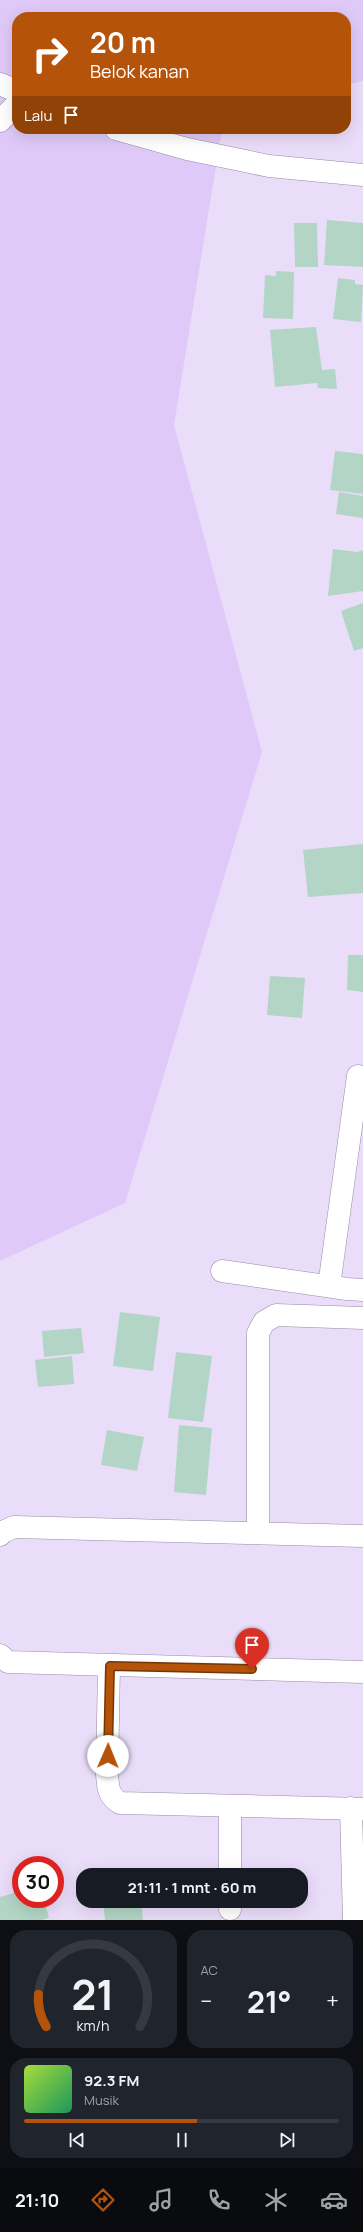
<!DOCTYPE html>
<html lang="id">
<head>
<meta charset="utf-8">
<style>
  body { margin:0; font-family:Manrope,sans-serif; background:#20242c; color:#f1f3f6; height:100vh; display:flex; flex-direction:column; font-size:15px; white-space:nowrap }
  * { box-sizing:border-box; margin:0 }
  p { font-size:13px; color:#9ea1a6 }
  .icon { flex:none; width:22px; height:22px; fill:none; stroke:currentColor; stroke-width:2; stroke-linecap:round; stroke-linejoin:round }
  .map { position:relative; height:1920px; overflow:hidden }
  .panel { display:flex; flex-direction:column; gap:10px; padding:10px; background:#0d0f14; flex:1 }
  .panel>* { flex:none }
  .hud { position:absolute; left:12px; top:12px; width:339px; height:122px; border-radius:16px; box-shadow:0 4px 16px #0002; background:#b45309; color:#fff; overflow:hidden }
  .speed { position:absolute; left:12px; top:1856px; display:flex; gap:8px; font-size:20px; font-weight:700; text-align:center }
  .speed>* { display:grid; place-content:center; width:52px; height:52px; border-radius:50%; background:#171b24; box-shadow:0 4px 16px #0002; line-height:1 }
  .speed .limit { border:6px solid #d22; background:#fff; color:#111 }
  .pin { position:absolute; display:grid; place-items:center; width:34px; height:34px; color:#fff; margin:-41px -17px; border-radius:50% 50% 50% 0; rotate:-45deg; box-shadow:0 0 4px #0007 }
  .pin .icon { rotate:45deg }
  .me { position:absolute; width:44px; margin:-22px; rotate:1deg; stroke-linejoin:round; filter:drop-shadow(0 0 3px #0008) }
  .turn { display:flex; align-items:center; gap:14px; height:84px; padding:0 12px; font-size:18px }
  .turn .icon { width:52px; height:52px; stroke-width:2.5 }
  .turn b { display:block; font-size:28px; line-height:34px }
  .then { display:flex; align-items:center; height:38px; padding:0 12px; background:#0003; gap:8px; font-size:15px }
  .big { font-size:30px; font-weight:700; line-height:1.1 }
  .panel .tile { flex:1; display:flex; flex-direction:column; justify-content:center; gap:6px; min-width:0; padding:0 14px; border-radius:16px; background:#20242c }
  .panel .dial { align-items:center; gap:0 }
  .dial svg { height:104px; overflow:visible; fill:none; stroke:#363941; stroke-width:7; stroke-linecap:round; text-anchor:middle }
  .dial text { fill:#f1f3f6; stroke:none }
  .song { display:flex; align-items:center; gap:12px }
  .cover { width:48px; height:48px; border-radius:6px; background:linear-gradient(135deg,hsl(80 70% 55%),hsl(150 70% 35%)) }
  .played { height:4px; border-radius:2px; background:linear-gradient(90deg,#b45309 55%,#363941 55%) }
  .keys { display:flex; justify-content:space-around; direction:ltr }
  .heat { display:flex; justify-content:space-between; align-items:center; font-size:22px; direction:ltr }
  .panel .tiles { flex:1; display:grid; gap:10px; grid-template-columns:1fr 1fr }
  .tile:last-child { grid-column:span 2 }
  .trip { position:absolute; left:76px; top:1868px; width:232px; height:40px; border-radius:16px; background:#171b24; box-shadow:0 4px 16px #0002; font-weight:700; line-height:40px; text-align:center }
  .dock { display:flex; height:64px; justify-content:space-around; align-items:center; background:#090b0e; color:#9ea1a6 }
  .dock .icon { width:28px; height:28px }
  .dock .selected { color:#b45309 }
  .dock b { font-size:18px; color:#f1f3f6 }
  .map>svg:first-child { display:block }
  .green { fill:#dfc9f8 }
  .building { fill:#b3d5c5 }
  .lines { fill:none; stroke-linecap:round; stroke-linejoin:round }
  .minor-casing { stroke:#978aa6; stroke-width:23 }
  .minor { stroke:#fff; stroke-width:22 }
  .route-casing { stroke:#753606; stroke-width:10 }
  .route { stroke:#b45309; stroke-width:7 }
</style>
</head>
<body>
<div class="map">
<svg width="363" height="1920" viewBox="0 0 363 1920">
  <rect width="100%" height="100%" fill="#eaddfa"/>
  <!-- green -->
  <path class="green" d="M0,0H363V81L346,85V17H17V129H222L174,425L262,752L125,1203L0,1261Z"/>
  <!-- building -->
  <g class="building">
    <path d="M327,220L363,223V267L324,265Z"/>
    <path d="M294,223H317L318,267H295Z"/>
    <path d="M276,271L294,272L293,319L263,318L265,275L276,276Z"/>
    <path d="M338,278L355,280V284L363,285L361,322L333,319Z"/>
    <path d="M316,327L322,370L335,369L337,389L318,388L317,383L275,387L270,330Z"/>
    <path d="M335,451L363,454V494L330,490Z"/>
    <path d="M339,492L363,496V518L336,514Z"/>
    <path d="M333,549L357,552L363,550V591L328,596Z"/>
    <path d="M363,603V648L354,651L341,611Z"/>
    <path d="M363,844V893L308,897L303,850Z"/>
    <path d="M348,955H363V992L347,990Z"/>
    <path d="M270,976L305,978L302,1018L267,1015Z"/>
    <path d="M120,1312L160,1317L153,1371L113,1366Z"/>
    <path d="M81,1328L84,1353L44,1357L42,1331Z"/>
    <path d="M176,1352L212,1356L203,1422L168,1418Z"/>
    <path d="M72,1356L74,1384L38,1387L35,1360Z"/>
    <path d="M179,1425L212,1428L206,1495L174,1492Z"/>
    <path d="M107,1430L144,1437L137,1471L101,1465Z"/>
    <path d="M21,1891V1899H44L49,1918L41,1920H0V1897Z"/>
    <path d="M103,1901H141L143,1920H105Z"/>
  </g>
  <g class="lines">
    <!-- minor casing -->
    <g class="minor-casing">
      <g id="minor">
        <path d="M0,84L17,91"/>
        <path d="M0,121L17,104"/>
        <path d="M116,129L187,149L269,166L363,175"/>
        <path d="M222,1271L347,1289L363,1290"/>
        <path d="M329,1286L358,1076"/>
        <path d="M258,1533V1333L264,1322L276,1315L363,1318"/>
        <path d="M0,1535L2,1532L14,1527L363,1536"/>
        <path d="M0,1655L8,1662L363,1672"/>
        <path d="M109,1666L107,1774C108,1787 108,1796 120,1803L363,1809"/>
        <path d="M230,1806V1875"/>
        <path d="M351,1808L354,1920"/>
        <path d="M230,1901V1909"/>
      </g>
    </g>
    <!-- minor -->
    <use href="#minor" class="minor"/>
  </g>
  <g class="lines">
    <!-- route casing -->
    <g class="route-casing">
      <path id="route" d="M108,1756L110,1666L252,1669"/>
    </g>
    <!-- route -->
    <use href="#route" class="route"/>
  </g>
</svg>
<div class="speed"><div class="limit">30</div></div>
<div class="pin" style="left:252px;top:1669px;background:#d93025"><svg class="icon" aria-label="arrive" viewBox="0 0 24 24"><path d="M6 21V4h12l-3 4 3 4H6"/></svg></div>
<svg class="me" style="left:108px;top:1756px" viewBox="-20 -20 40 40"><circle r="19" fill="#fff"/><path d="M0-13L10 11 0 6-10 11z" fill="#b45309"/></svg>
<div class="trip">21:11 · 1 mnt · 60 m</div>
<div class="hud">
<div class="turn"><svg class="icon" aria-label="right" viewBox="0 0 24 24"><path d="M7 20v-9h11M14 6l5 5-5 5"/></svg><div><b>20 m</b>Belok kanan</div></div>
<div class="then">Lalu<svg class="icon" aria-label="arrive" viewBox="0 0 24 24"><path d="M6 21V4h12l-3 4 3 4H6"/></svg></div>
</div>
</div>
<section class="panel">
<div class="tiles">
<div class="tile dial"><svg viewBox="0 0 100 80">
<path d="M14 69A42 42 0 1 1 86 69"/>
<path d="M14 69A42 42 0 0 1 8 44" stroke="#b45309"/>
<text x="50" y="56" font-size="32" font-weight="700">21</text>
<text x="50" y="72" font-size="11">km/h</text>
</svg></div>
<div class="tile"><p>AC</p>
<div class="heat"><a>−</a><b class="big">21°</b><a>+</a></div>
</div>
<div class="tile">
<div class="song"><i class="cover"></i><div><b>92.3 FM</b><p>Musik</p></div></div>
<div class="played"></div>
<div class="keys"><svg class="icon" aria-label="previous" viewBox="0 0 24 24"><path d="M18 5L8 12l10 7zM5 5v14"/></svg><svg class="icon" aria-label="pause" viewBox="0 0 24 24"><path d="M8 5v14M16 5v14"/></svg><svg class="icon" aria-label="next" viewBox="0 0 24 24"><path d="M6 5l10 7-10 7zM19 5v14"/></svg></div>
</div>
</div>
</section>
<nav class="dock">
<b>21:10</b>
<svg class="icon selected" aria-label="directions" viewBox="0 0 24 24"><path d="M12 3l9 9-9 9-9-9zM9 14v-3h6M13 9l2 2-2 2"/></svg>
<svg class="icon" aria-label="music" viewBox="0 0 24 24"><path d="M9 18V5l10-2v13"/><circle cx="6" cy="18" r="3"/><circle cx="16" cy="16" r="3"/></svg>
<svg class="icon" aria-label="phone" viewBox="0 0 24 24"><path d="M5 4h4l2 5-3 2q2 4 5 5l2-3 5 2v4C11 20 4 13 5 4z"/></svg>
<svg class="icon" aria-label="climate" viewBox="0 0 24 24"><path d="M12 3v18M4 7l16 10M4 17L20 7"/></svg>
<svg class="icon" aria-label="car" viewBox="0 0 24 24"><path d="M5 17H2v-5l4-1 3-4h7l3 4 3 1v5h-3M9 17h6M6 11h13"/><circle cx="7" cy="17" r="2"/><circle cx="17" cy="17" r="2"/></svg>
</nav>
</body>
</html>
